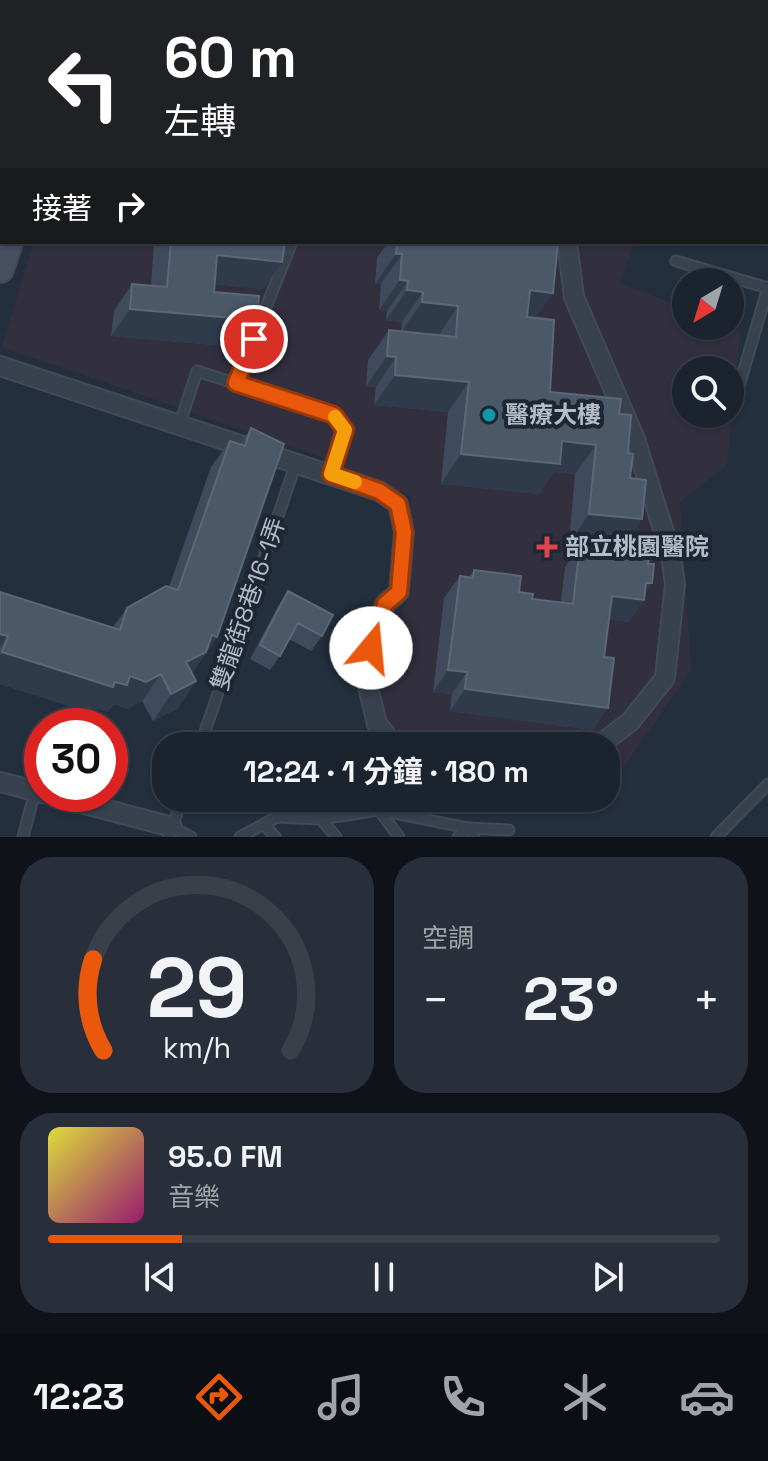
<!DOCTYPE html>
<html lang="zh-TW">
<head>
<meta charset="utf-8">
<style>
  body { margin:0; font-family:"Space Grotesk","Noto Sans TC",sans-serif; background:#282f3a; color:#f1f3f6; height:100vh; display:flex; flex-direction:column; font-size:30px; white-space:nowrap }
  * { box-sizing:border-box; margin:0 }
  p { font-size:26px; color:#a0a4aa }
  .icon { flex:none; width:44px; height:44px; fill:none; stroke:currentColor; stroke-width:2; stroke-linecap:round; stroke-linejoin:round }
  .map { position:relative; height:837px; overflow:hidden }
  .drawer { display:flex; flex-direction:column; gap:20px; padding:20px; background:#0f1319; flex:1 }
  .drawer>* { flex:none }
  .banner { position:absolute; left:0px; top:0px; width:768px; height:244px; box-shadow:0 2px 6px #0004,0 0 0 2px #39404a; background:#202124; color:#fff; overflow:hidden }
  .needle { width:52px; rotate:218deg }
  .fabs { position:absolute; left:672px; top:268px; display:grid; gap:16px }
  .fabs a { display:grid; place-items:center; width:72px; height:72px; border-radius:50%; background:#1b232e; box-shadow:0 2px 6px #0004,0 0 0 2px #39404a; font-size:40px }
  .speed { position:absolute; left:24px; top:708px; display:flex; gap:16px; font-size:40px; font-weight:700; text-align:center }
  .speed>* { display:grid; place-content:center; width:104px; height:104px; border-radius:50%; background:#1b232e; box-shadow:0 2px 6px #0004,0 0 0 2px #39404a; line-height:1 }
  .speed .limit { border:12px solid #d22; background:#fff; color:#111 }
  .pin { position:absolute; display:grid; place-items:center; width:68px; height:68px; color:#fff; margin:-34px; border:4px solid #fff; border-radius:50%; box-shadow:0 2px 8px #0007 }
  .me { position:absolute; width:88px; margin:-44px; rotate:17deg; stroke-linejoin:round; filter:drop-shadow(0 0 6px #0008) }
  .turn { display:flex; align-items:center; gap:28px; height:168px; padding:0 32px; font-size:36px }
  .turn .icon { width:104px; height:104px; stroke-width:2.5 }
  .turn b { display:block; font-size:56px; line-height:68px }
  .then { display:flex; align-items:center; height:76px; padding:0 32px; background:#0003; gap:16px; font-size:30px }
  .big { font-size:60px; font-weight:700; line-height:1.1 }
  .drawer .widget { flex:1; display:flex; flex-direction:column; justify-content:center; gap:12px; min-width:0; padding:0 28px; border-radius:32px; background:#282f3a }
  .drawer .dial { align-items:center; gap:0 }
  .dial svg { height:208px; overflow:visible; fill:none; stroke:#39404a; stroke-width:7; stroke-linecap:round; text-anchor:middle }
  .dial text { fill:#f1f3f6; stroke:none }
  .song { display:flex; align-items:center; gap:24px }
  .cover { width:96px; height:96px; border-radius:12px; background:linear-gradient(135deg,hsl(60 70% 55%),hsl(320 70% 35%)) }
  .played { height:8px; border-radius:4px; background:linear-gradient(90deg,#ea580c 20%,#39404a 20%) }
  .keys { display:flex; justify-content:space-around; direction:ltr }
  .heat { display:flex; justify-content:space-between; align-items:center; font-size:44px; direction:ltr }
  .drawer .tiles { flex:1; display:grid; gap:20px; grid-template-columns:1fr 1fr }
  .widget:last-child { grid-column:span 2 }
  .trip { position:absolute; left:152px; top:732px; width:468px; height:80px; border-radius:32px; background:#1b232e; box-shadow:0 2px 6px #0004,0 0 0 2px #39404a; font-weight:700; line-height:80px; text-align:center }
  .tabs { display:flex; height:128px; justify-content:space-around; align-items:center; background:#0b0e12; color:#a0a4aa }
  .tabs .icon { width:56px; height:56px }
  .tabs .current { color:#ea580c }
  .tabs b { font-size:36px; color:#f1f3f6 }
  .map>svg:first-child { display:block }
  .medical { fill:#32303f; fill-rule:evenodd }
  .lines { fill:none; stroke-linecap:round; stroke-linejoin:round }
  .lane-casing { stroke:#414a57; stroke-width:13 }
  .street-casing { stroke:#414a57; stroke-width:22 }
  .secondary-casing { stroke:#414a57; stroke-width:30 }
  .primary-casing { stroke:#414a57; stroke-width:34 }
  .lane { stroke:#38414e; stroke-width:9 }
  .street { stroke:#38414e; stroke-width:18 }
  .secondary { stroke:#465061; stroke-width:26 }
  .primary { stroke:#56606e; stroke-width:30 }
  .wall { fill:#3f4b5c }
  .shaded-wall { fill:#2f3b4b }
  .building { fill:#4b5868; stroke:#5c6777; stroke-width:2 }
  .route-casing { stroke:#983908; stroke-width:20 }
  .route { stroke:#ea580c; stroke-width:14 }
  .slow { stroke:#f59e0b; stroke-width:14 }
  .culture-dot { fill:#0f9aa8; stroke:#1d2633; stroke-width:3 }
  .health-dot { fill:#e0444e; stroke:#1d2633; stroke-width:3 }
  .labels { text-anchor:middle; stroke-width:8; stroke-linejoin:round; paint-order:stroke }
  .poi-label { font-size:24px; font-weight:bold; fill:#b4bcc9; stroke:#1d2633; text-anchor:start }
  .street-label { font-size:24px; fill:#b4bcc9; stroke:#1d2633 }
</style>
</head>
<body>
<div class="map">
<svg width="768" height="837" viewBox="0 0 768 837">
  <rect width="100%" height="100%" fill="#242f3e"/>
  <!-- medical -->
  <path class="medical" d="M34,242H635L620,283L686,309V326H728L740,331L727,465L680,502L691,670L621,771L606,775V746H384L382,694L398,621L412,591L411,496L311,453L2,347ZM686,370H730V414H686Z"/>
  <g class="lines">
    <!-- lane casing -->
    <g class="lane-casing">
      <g id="lane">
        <path d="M766,206H768"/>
        <path d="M676,261L768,288"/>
        <path d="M236,383L292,242"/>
        <path d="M740,383L768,287"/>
        <path d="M180,423L197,371L334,415L345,430L331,474"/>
        <path d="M200,746L296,463"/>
        <path d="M379,810L399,837"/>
        <path d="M321,819L336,837"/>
        <path d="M264,824L275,837"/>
        <path d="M172,827L191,837"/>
        <path d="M23,837L35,791"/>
        <path d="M169,837L182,798"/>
        <path d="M240,837L277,817L321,819L379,810L468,828L509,830"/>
        <path d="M458,837L468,828L474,837"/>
        <path d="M716,837L768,784"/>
      </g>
    </g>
    <!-- street casing -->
    <g class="street-casing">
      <g id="street">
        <path d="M0,164H2"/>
        <path d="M567,242L574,297L635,439L671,555L675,584L665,678L630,722L598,746"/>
        <path d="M0,366L379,491L398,504L404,532L399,592L385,604L364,670L377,724L390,740L400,746"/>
        <path d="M0,782L42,793"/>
        <path d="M47,794L172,827"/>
      </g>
    </g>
    <!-- secondary casing -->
    <g class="secondary-casing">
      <g id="secondary">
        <path d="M78,2V0"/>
        <path d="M0,269L9,242"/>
      </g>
    </g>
    <!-- primary casing -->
    <g class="primary-casing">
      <g id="primary">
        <path d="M160,0L185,2"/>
        <path d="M493,0L511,2"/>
        <path d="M766,28L768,29"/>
        <path d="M766,59L768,60"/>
      </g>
    </g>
    <!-- lane -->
    <use href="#lane" class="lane"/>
    <!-- street -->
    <use href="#street" class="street"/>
    <!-- secondary -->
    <use href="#secondary" class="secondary"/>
    <!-- primary -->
    <use href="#primary" class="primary"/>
  </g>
  <!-- wall -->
  <g class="wall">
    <path d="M154,242H285L263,289L215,284L214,292L238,347L111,336L114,311L132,284L151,286Z"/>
    <path d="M386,242H558L553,293L535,318L550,392L619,414L628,453L630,478L642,519L621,549L569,544L575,474L554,472L539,494L441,484L448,412L374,405L376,387L366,386L368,360L389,330L401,331L402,322L386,320L387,311L379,310L381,284H375L377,258L386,245Z"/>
    <path d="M251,428L217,637L192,673L178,708L153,721L142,701L128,709L114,704L108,712L98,709L95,714L0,684V592L113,627L127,608L169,587L211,467L230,441L240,444Z"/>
    <path d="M580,546L644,594V600L629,622L609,619L593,730L450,711L452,694L433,692L444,598L460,576L469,577L474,570L532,599L561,602L565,567Z"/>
    <path d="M288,591L322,636L311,651L289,639L280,656L270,670L250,659L278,606Z"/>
  </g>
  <!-- shaded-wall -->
  <g class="shaded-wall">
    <path d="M396,254H402L381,284H375Z"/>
    <path d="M217,255L282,262L263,289L199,282Z"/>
    <path d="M400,280L408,281L387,311L379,310Z"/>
    <path d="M407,290L423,292L402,322L386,320Z"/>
    <path d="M530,290L553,293L532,323L509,320Z"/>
    <path d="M422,302L458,306L438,336L401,332Z"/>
    <path d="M130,309L257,320L238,347L111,336Z"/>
    <path d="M387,356L396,357L376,387L366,386Z"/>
    <path d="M395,375L469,382L448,412L374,405Z"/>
    <path d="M562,441L596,445L575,474L554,472L539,494L441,484L461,454Z"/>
    <path d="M589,514L642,519L621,549L569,544Z"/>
    <path d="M646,583H652L641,599L644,600L629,622L596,617L612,596Z"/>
    <path d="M0,634L8,636L0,647Z"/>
    <path d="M212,635L217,637L188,678L168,689L186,662Z"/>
    <path d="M2,652L115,682L130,676L161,674L142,701L128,709L114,704L108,712L98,709L95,714L0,684V656Z"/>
    <path d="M448,670L467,672L452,694L433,692Z"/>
    <path d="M196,681L178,708L153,721L171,694Z"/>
    <path d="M465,689L608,708L593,730L450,711Z"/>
  </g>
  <!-- building -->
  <g class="building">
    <path d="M171,242H285L282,262L217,255L214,292L259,296L257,320L130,309L132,284L167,287Z"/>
    <path d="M397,242H558L553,293L530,290L527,317L554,320L550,392L621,399L619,414L631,415L628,453L633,454L630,478L646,480L642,519L589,514L596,445L562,441L560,464L461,454L469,382L395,375L396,357L387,356L389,330L456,337L458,306L422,302L423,292L407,290L408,281L400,280L402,254H396Z"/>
    <path d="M251,428L284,444L217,637L212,635L206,652L186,662L196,681L171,694L161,674L146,682L130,676L127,685L115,682L113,687L2,652L8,636L0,634V592L120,630L127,608L166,586L178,590L230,441L245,446Z"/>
    <path d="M580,546L650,554L648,564H654L652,583H646L644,600L612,596L604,657L614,658L608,708L465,689L467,672L448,670L460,576L473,578L474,570L521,576L519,592L533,594L532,599L573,604Z"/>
    <path d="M288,591L333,615L322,636L298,623L280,656L260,645Z"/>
  </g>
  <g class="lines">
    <!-- route casing -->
    <g class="route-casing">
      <path id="route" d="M254,339L236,383L334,415L345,430L331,474L379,491L398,504L404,532L399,592L385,604L371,648"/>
    </g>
    <!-- route -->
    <use href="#route" class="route"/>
    <!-- slow -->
    <path class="slow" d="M335,417L345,430L331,474L355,482"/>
  </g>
  <!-- markers -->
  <circle class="culture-dot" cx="489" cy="415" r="8"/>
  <path class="health-dot" d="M543 535h8v8h8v8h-8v8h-8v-8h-8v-8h8z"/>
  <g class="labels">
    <!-- poi labels -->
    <g class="poi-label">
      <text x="505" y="423">醫療大樓</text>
      <text x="565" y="555">部立桃園醫院</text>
    </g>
    <!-- street labels -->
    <g class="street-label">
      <text transform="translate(248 604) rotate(-71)" y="8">雙龍街8巷16-1弄</text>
    </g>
  </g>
</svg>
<div class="fabs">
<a><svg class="needle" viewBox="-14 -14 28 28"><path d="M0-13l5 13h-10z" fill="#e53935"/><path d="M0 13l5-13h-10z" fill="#a0a4aa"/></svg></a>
<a><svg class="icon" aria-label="search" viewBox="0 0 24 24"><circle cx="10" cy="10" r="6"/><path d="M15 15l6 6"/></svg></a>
</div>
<div class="speed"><div class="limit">30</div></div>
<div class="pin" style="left:254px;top:339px;background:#d93025"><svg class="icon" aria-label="arrive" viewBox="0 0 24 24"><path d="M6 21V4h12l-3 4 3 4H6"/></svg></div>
<svg class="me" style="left:371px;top:648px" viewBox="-20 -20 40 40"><circle r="19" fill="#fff"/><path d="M0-13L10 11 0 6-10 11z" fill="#ea580c"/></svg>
<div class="trip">12:24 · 1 分鐘 · 180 m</div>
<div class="banner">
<div class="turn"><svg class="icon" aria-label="left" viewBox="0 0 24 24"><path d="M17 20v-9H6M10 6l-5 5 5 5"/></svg><div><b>60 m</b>左轉</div></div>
<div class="then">接著<svg class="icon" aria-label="right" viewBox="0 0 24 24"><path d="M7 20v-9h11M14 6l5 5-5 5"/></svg></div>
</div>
</div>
<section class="drawer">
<div class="tiles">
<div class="widget dial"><svg viewBox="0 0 100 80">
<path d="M14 69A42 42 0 1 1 86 69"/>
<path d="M14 69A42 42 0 0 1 10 34" stroke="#ea580c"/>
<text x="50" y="56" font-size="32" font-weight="700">29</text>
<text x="50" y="72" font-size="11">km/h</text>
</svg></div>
<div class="widget"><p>空調</p>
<div class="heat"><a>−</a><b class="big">23°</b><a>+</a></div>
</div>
<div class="widget">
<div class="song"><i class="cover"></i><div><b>95.0 FM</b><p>音樂</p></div></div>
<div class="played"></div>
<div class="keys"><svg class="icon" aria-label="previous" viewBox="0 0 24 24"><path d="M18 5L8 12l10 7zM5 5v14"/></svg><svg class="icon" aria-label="pause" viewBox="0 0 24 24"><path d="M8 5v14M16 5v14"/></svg><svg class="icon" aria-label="next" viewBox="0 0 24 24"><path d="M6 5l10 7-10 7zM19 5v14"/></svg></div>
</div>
</div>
</section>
<nav class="tabs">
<b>12:23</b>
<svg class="icon current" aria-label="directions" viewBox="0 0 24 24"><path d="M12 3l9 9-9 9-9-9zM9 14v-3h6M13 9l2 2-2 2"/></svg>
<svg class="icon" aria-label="music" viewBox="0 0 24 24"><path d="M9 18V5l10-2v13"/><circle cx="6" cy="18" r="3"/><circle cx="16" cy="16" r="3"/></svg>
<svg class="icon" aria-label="phone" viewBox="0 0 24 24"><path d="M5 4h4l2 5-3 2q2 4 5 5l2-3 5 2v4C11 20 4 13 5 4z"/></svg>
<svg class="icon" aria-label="climate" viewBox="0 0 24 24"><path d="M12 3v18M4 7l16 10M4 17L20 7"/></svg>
<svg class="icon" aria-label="car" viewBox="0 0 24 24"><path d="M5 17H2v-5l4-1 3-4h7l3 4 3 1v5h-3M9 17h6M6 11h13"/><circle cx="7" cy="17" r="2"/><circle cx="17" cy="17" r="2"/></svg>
</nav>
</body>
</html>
